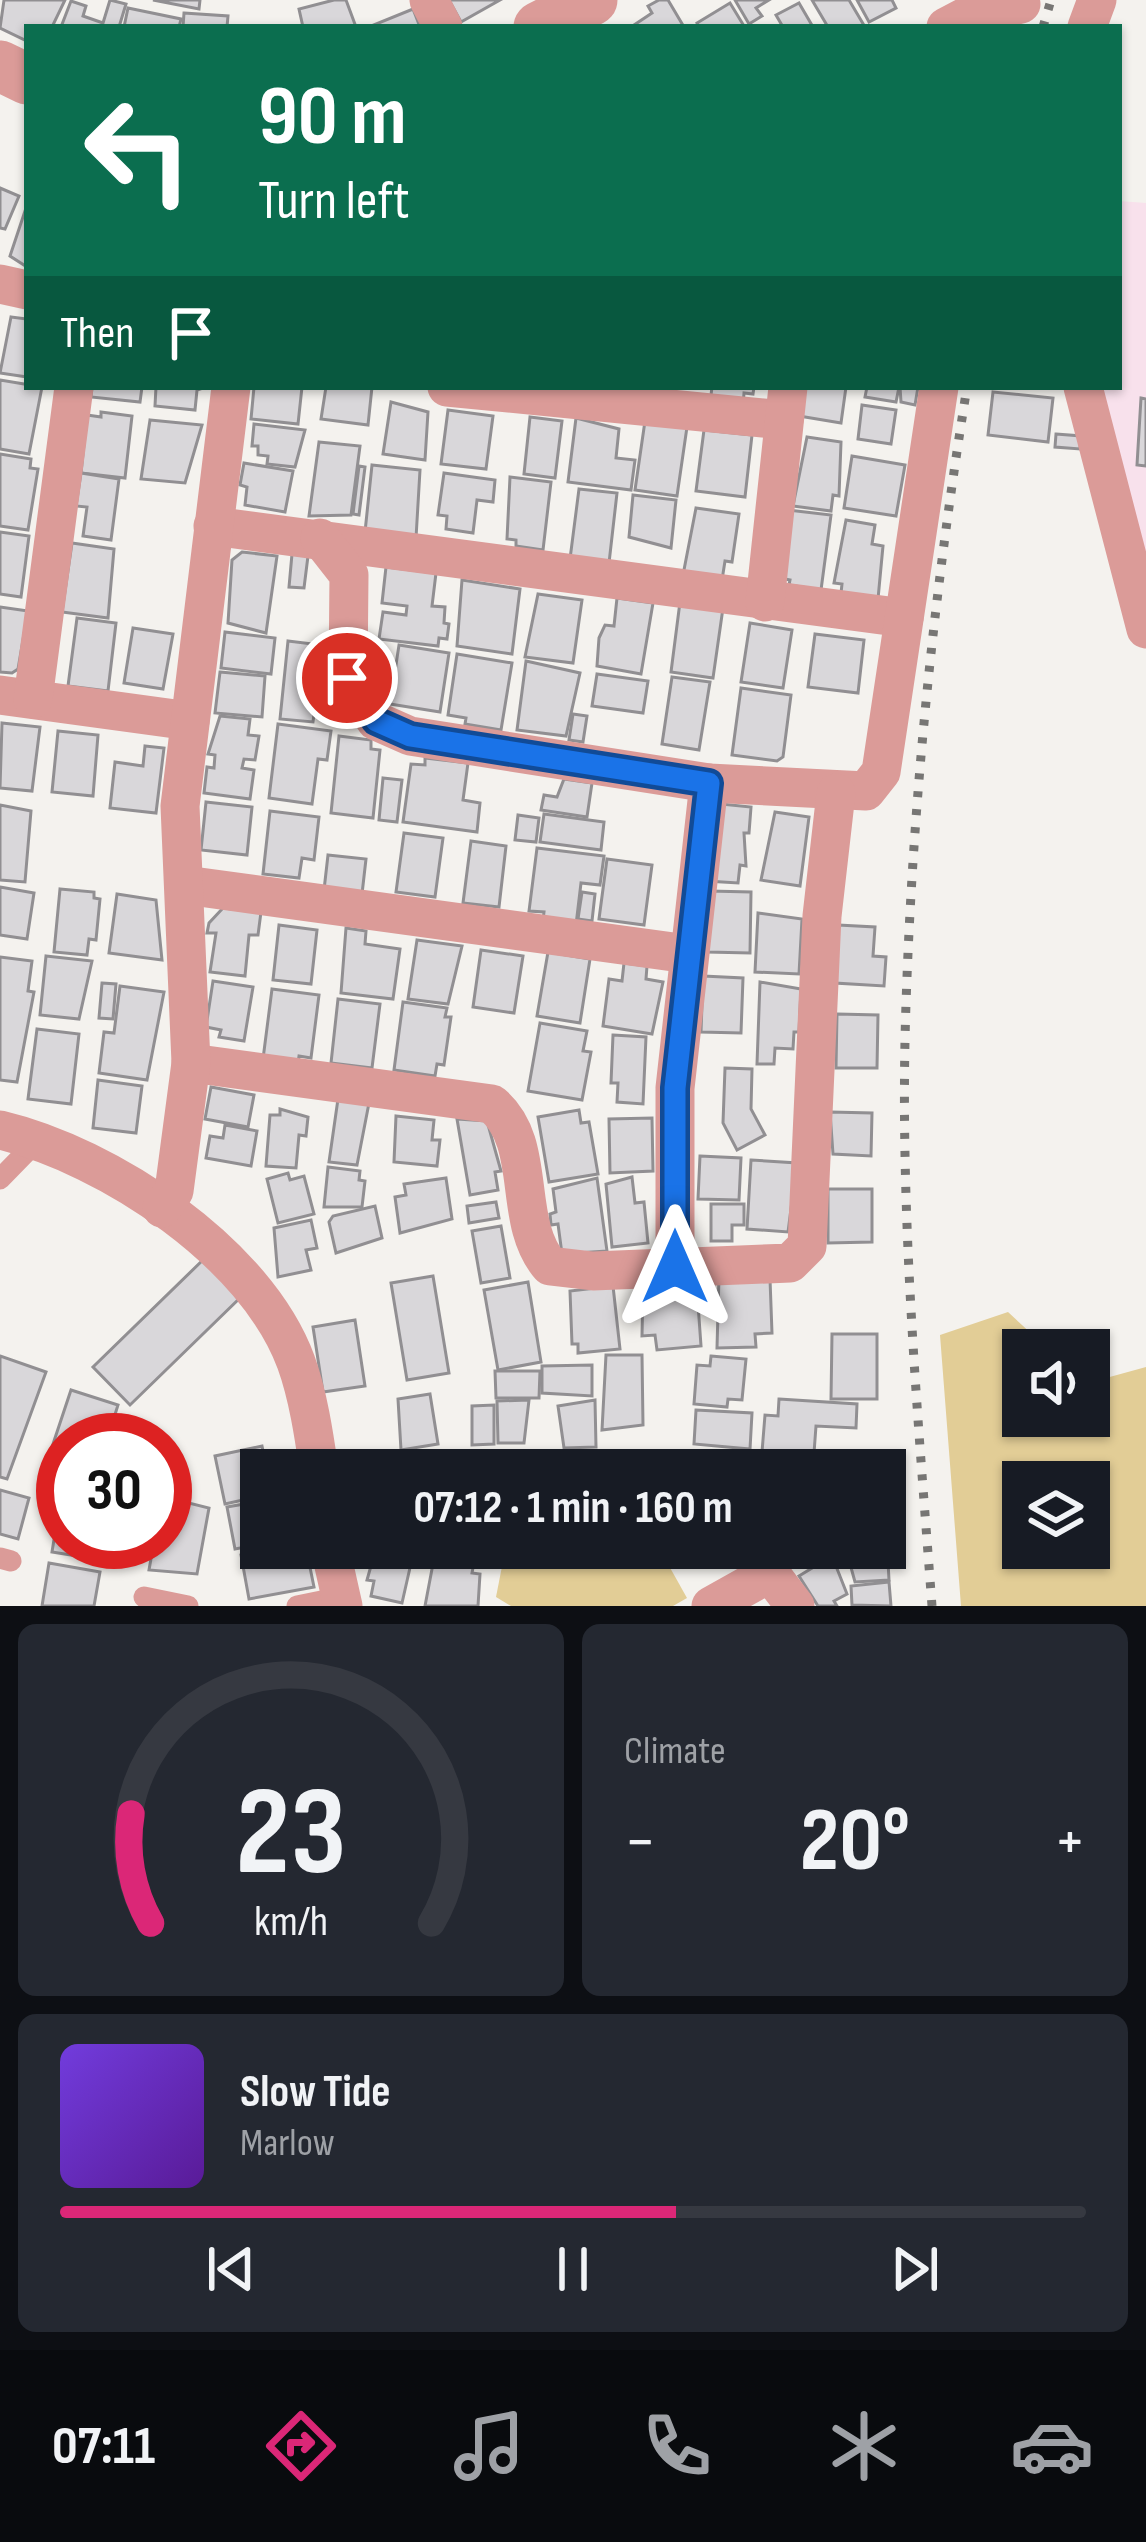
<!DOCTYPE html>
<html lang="en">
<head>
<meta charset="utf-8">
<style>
  body { margin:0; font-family:"Sofia Sans Condensed",sans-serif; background:#242831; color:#f1f3f6; height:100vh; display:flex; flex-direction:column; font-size:45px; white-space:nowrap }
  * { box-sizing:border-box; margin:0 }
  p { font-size:39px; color:#9ea1a6 }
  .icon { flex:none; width:66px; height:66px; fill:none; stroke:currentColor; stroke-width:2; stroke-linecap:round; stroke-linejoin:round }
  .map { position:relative; height:1606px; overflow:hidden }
  .drawer { display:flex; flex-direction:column; gap:18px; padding:18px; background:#0d0f14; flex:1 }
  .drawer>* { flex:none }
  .hud { position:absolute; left:24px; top:24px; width:1098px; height:366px; border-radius:0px; box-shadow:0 3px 9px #0004; background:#0b6e4f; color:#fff; overflow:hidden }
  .buttons { position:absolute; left:1002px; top:1329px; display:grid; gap:24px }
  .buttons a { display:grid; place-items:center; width:108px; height:108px; border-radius:0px; background:#171b24; box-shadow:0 3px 9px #0004; font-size:60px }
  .speed { position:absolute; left:36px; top:1413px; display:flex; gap:24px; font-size:60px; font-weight:700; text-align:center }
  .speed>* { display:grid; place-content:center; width:156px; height:156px; border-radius:50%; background:#171b24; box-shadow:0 3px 9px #0004; line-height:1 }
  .speed .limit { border:18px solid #d22; background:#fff; color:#111 }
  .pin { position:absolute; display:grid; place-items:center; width:102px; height:102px; color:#fff; margin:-51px; border:6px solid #fff; border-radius:50%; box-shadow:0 3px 12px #0007 }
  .me { position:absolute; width:132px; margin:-66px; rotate:0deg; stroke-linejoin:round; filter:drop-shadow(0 0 9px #0008) }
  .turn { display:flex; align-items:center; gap:42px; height:252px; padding:0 36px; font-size:54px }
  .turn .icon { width:156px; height:156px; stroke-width:2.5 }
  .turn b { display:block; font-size:84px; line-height:102px }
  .then { display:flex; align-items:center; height:114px; padding:0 36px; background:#0003; gap:24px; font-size:45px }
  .big { font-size:90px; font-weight:700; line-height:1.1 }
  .drawer .card { flex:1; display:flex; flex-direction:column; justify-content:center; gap:18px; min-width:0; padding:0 42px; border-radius:18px; background:#242831 }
  .drawer .dial { align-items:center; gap:0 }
  .dial svg { height:312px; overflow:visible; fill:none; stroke:#363941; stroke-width:7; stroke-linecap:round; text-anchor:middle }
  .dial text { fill:#f1f3f6; stroke:none }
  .song { display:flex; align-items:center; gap:36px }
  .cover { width:144px; height:144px; border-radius:18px; background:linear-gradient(135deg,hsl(260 70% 55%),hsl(270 70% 35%)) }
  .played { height:12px; border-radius:6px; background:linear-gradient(90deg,#db2777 60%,#363941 60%) }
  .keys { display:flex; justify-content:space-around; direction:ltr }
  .heat { display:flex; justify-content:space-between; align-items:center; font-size:66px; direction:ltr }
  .drawer .tiles { flex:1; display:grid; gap:18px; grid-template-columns:1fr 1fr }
  .card:last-child { grid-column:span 2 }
  .trip { position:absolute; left:240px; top:1449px; width:666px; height:120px; border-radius:0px; background:#171b24; box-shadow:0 3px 9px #0004; font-weight:700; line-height:120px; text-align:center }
  .dock { display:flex; height:192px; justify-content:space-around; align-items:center; background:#090b0e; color:#9ea1a6 }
  .dock .icon { width:84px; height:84px }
  .dock .active { color:#db2777 }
  .dock b { font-size:54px; color:#f1f3f6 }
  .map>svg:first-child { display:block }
  .education { fill:#f8e1ec }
  .green { fill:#e2cd96; fill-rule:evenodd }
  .building { fill:#d9d7da; stroke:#918f92; stroke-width:3 }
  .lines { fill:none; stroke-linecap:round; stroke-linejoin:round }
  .service { stroke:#db9b98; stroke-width:21 }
  .minor { stroke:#db9b98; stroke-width:39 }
  .tertiary { stroke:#db9b98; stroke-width:51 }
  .rail { stroke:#777674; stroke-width:9; stroke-dasharray:6 12; stroke-linecap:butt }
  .route-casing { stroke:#114b97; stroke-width:30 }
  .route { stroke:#1a73e8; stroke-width:21 }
</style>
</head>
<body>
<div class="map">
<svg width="1146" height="1606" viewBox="0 0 1146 1606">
  <rect width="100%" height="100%" fill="#f4f2ee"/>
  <!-- education -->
  <path class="education" d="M1119,201L1146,203V593L1094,387H1119Z"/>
  <!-- green -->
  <g class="green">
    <path d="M1008,1312L1049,1350H1023V1416H1089V1372L1106,1378L1146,1367V1606H961L940,1335ZM1023,1482H1089V1548H1023Z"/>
    <path d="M659,1548L687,1598L673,1606H511L496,1597L505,1551Z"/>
  </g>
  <!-- building -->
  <g class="building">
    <path d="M4,0H65L52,27H27V41L0,28Z"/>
    <path d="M110,0L126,4L119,27H61L71,1L86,6L83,16L103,23Z"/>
    <path d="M153,0H200L199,9Z"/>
    <path d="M334,0H346L356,27H303L299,9Z"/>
    <path d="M449,0H500L461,22Z"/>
    <path d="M659,0H668L684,27H631L652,13L648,6Z"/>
    <path d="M735,0H769L756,8L762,16L749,24Z"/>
    <path d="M812,0H849L865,27H828Z"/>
    <path d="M857,0H892L896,8L869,22Z"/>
    <path d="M730,3L744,26L699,27L697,23Z"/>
    <path d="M799,3L813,27H783L776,15Z"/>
    <path d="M128,8L181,19L179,27H124Z"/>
    <path d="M413,9L420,27H372L371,26Z"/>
    <path d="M184,13L228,16L227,27H183Z"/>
    <path d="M0,188L19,196L5,229L0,228Z"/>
    <path d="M27,205V267L10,256Z"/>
    <path d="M11,317L27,319V377L0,373Z"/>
    <path d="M0,380L42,387L29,454L0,449Z"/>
    <path d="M92,387H142L140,402L91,397Z"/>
    <path d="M156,387H206L197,390L195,410L155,406Z"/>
    <path d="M254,387H302L298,424L251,419Z"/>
    <path d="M326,387H372L368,425L321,419Z"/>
    <path d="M712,387H754L753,394L744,393L743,406L710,403Z"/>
    <path d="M804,387H846L841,423L799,416Z"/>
    <path d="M867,387H899L896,402L865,397Z"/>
    <path d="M918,387L915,405L901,402L900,387Z"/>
    <path d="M993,392L1053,398L1048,442L988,435Z"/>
    <path d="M1141,398L1146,399V466L1137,465Z"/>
    <path d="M391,402L428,412L425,460L383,454Z"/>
    <path d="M862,405L896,410L891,444L858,439Z"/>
    <path d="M448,410L493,416L486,469L441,464Z"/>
    <path d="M101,412L132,416L125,478L81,473L87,415L101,417Z"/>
    <path d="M530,417L562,421L555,478L524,474Z"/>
    <path d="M576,418L619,429L616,458L635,460L631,490L568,482Z"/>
    <path d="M150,420L202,425L185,483L141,479Z"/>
    <path d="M645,421L687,427L677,496L635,490Z"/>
    <path d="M254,424L305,430L295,467L267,464L268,456L258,455V446H252Z"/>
    <path d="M704,430L752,435L745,497L696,491Z"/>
    <path d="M1056,434L1081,436L1080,449L1055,447Z"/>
    <path d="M807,437L841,442L839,496L833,495L831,511L793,506Z"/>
    <path d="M319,442L360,446L351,515L309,516Z"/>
    <path d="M0,454L31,459L30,468L38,469L28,530L0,526Z"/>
    <path d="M852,456L905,465L896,516L844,508Z"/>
    <path d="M244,463L293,471L285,512L245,505L247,487L240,485Z"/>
    <path d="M372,465L420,470L416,538L365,532Z"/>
    <path d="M359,466L365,467L359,515L353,514Z"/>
    <path d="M81,473L119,479L111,540L83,536L87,507L76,506Z"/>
    <path d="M444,473L495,480L493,502L477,500L473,533L446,529L447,516L438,515Z"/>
    <path d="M510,477L551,482L543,550L516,546V540L507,539Z"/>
    <path d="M579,489L617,493L609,563L570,559Z"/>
    <path d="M633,495L676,500L671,548L629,537Z"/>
    <path d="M696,508L739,514L732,562L725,561L722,580L683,575Z"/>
    <path d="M788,510L831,515L821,590L789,585L790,580L780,578Z"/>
    <path d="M846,520L875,525L872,544L883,546L878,599L841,593L842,584L834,583Z"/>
    <path d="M0,532L29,536L21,597L0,594Z"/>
    <path d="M72,543L114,549L108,618L62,612Z"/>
    <path d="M242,552L277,556L266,633L228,623L232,560Z"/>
    <path d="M292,554L308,556L304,588L289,587Z"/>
    <path d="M386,567L436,573L432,606L445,607L444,623L449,624L447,639L439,638L438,646L379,639L383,612L406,615L407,606L382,603Z"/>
    <path d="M462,580L520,589L512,654L457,646Z"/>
    <path d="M538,594L582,600L573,663L525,657Z"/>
    <path d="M617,598L653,603L641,674L597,666L599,638L605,625L614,626Z"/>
    <path d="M680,602L723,608L713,678L671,672Z"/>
    <path d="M0,607L28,611L18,669L12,673L0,672Z"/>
    <path d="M77,618L116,623L108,691L68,686Z"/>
    <path d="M750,623L792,630L783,688L741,682Z"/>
    <path d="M133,628L173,634L163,689L124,683Z"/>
    <path d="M225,632L275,638L271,674L221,668Z"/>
    <path d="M815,634L864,640L858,693L808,687Z"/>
    <path d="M288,641L321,645L319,668L330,669L326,709L315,707L313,722L280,719Z"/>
    <path d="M399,645L449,653L440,712L390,704Z"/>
    <path d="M457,654L512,663L501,730L465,724L466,718L448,715Z"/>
    <path d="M526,661L580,673L566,736L517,730Z"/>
    <path d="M220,672L265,676L262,717L215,713Z"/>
    <path d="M597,674L648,681L643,713L592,706Z"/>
    <path d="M672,677L710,682L699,750L662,744Z"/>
    <path d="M741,688L791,695L783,757L777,761L732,755Z"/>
    <path d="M573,714L587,716L583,742L569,740Z"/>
    <path d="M220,716L250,719L248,735L259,736L255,760L244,759L242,768L254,770L250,799L204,793L207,767L214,768L215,755L208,754Z"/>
    <path d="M2,723L40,727L32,791L0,788Z"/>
    <path d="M278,724L331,731L327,760L318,759L312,804L269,798Z"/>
    <path d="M58,731L98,735L93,796L52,792Z"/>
    <path d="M339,736L371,740V749L380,750L373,818L331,813Z"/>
    <path d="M145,746L164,748L156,813L110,808L115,762L143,766Z"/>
    <path d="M425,758L468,763L463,800L480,803L477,832L403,822L411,764L425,765Z"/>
    <path d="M383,778L402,780L397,822L379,820Z"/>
    <path d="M564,779L592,783L587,817L541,810L544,795L557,797Z"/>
    <path d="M206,802L252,807L247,855L201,850Z"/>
    <path d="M721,804L751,807L749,833H744L746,866L740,865L738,883L707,881Z"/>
    <path d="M0,805L31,811L25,882L0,880Z"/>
    <path d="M270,811L319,817L314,860L302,858L299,878L263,874Z"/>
    <path d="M775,812L809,817L800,886L761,880Z"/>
    <path d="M544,814L604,822L601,850L540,842Z"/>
    <path d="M518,815L539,818L536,842L515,840Z"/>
    <path d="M404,833L443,838L435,897L396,892Z"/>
    <path d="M471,841L506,846L499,907L463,903Z"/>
    <path d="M537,848L604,856L600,885L581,883L576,925L543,920L544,912L529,911Z"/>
    <path d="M328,855L366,859L362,894L324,890Z"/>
    <path d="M607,859L652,865L644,925L599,919Z"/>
    <path d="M0,887L34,893L27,939L0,935Z"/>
    <path d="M60,889L94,892V898L100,899L96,940L89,939L87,955L54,952Z"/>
    <path d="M709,891L751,892L750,953L707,952Z"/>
    <path d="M582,892L595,894L592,921L578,919Z"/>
    <path d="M117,894L156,900L162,960L109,953Z"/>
    <path d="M223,908L261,912L258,935H249L245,976L210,972L216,933H207L209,923Z"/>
    <path d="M758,913L802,919L799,974L755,972Z"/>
    <path d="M279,925L317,930L311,984L273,980Z"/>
    <path d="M838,925L875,927L873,956L886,957L884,986L835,983Z"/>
    <path d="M346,928L366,931L365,944L400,949L393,999L341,993Z"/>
    <path d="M417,940L462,946L448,1004L408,999Z"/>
    <path d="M481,950L523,956L514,1013L473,1007Z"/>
    <path d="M548,952L590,959L580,1023L537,1016Z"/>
    <path d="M46,956L92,961L79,1019L40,1015Z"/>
    <path d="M0,957L32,961L28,991L34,992L17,1082L0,1080Z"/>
    <path d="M624,963L647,966L646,979L663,982L652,1034L603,1026L609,979L622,981Z"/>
    <path d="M703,976L743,978L741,1033L701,1032Z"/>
    <path d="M213,981L253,987L244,1041L219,1037L221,1030L206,1027Z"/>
    <path d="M760,982L801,989L799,1032H794L793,1049L775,1048L774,1064H757Z"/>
    <path d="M102,983L116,984L113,1019L99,1018Z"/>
    <path d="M120,986L164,992L147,1080L99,1073L104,1032L114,1033Z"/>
    <path d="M272,989L319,995L311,1058L299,1056L298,1063L263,1059Z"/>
    <path d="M338,999L380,1004L372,1068L331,1063Z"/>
    <path d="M403,1002L447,1008L445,1017H451L444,1065L437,1064L435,1076L394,1070Z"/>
    <path d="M837,1014L878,1015L877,1068H836Z"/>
    <path d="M540,1023L587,1031L583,1051L591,1052L582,1100L528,1091Z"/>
    <path d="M37,1029L79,1034L71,1104L28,1099Z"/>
    <path d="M613,1035L646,1037L643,1104L617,1102L618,1083H611Z"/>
    <path d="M725,1068L752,1069L751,1109L765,1135L737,1150L723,1123Z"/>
    <path d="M98,1080L142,1086L136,1133L93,1128Z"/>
    <path d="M211,1087L254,1095L248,1127L205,1119Z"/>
    <path d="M338,1099L369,1103L357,1165L329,1162Z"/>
    <path d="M280,1109L308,1117L306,1136L299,1135L296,1168L266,1166L270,1115H280Z"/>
    <path d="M579,1110L581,1123L589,1122L598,1174L549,1182L538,1117Z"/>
    <path d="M830,1112L872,1113L871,1156L833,1154Z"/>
    <path d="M396,1116L434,1120L432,1140H440L437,1166L394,1162Z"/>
    <path d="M652,1118L653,1171L610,1173L609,1119Z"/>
    <path d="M457,1119L487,1121L501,1171L495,1172L498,1190L470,1195Z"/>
    <path d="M225,1125L257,1131L251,1166L206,1158L210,1136L223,1138Z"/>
    <path d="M700,1156L741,1158L739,1200L698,1199Z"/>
    <path d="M751,1160L797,1163L788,1232L747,1229Z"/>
    <path d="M328,1167L360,1171L359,1180L365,1181L362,1207H324Z"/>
    <path d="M288,1173L290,1180L304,1176L314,1214L278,1223L267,1179Z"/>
    <path d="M632,1177L635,1203L644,1202L648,1243L612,1247L606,1184Z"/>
    <path d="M446,1178L452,1219L400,1233L395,1197L406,1195L404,1184Z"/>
    <path d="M597,1178L607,1251L562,1254L558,1224L551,1225L550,1214L556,1212L553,1189Z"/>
    <path d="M828,1189H872V1242L828,1243Z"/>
    <path d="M496,1202L499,1218L469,1223L467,1206Z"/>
    <path d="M711,1204H744V1225H732V1241H711Z"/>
    <path d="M375,1206L382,1238L336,1253L329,1222L333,1216Z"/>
    <path d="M311,1220L317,1248L306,1250L311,1270L278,1277L274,1228Z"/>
    <path d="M501,1226L510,1278L481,1283L472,1231Z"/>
    <path d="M207,1256L244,1294L130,1405L93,1367Z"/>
    <path d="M433,1276L449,1373L407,1380L391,1283Z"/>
    <path d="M719,1276L770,1279L772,1333L755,1334L756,1347L717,1348Z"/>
    <path d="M528,1282L541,1362L498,1370L484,1290Z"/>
    <path d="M613,1286L620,1349L578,1353V1344H572L570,1291Z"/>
    <path d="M687,1286L689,1304H698L701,1346L657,1350L655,1335L642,1336L643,1290Z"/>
    <path d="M355,1320L365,1386L323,1392L313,1327Z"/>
    <path d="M832,1334H877V1399H831Z"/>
    <path d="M606,1355H642L643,1425L602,1430Z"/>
    <path d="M0,1356L46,1372L7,1479L0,1477Z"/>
    <path d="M711,1356L746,1359L742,1400L728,1399L727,1407L694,1404L697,1365L710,1366Z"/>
    <path d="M592,1365V1396L542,1393V1366Z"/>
    <path d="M495,1371H540L539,1398H496Z"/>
    <path d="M71,1390L118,1405L107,1440H63V1468L47,1462Z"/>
    <path d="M430,1394L438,1444L401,1450L398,1399Z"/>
    <path d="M779,1399L857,1404L856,1428L816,1426L814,1453L762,1452L765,1415L778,1416Z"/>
    <path d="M529,1400L524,1443H498L497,1401Z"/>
    <path d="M595,1400L596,1447L564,1448L558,1406Z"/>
    <path d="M494,1405V1444L472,1445V1406Z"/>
    <path d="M696,1410L752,1413L750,1449L694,1444Z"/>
    <path d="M262,1446L267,1470H261V1496L225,1504L215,1456Z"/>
    <path d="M63,1484V1542H105L102,1560L52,1552Z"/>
    <path d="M0,1490L29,1498L18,1539L0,1534Z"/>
    <path d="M165,1497L209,1508L197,1574L149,1570L154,1542H165Z"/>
    <path d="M261,1501V1544L235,1549L227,1507Z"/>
    <path d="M885,1518L898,1519V1539H885Z"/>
    <path d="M887,1543L889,1580L855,1582L847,1553Z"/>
    <path d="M279,1548H306L314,1587L249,1599L241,1555Z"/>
    <path d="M376,1548L414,1550L402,1603L371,1596L374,1581L367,1580Z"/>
    <path d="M436,1548L476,1552L472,1573L480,1574L478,1606H425Z"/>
    <path d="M832,1556L847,1594L834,1601L837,1606H818L799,1576Z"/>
    <path d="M49,1563L100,1572L94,1606H42Z"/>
    <path d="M889,1582L891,1606L852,1605L851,1586Z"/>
  </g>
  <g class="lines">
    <!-- service -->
    <g class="service">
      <path d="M0,1179L39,1139"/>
      <path d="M318,1462L653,1460L719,1466"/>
      <path d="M0,1558L11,1561"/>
      <path d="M144,1597L188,1606"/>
      <path d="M297,1606L341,1597"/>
    </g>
    <!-- minor -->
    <g class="minor">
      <path d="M429,0L443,27"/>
      <path d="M946,27L965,17L1021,4"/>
      <path d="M1087,27L1097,0"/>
      <path d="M0,284L27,290"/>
      <path d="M447,387L784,420"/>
      <path d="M1083,387L1146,629"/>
      <path d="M213,526L904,618"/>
      <path d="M320,538L349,575L348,678L376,721L410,736L709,783L866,791L881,772L939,387"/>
      <path d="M765,602L788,387"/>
      <path d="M0,695L190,721"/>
      <path d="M33,699L74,387"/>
      <path d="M185,885L688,954"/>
      <path d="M191,1063L492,1104C539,1144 511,1221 550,1266L593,1271L790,1263L807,1246L822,916L836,793"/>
      <path d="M0,1130C109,1156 256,1253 296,1362C308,1395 314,1435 319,1470"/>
      <path d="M162,1208L174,1191L191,1063L180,806L231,387"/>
      <path d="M675,1267V1088L709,783"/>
      <path d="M330,1548L343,1606"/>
      <path d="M711,1606L770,1573L795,1606"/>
    </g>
    <!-- tertiary -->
    <g class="tertiary">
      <path d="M539,27L592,0"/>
      <path d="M0,66L27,79"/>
    </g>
    <!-- rail -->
    <g class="rail">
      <path d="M1043,27L1051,0"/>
      <path d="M932,1606C917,1406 899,1205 906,1004C913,797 934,591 967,387"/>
    </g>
  </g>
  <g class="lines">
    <!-- route casing -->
    <g class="route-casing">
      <path id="route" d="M347,678L376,721L410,736L709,783L675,1088V1267"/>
    </g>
    <!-- route -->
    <use href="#route" class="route"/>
  </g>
</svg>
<div class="buttons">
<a><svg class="icon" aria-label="sound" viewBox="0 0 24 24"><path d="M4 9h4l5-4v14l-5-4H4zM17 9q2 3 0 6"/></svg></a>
<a><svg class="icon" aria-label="layers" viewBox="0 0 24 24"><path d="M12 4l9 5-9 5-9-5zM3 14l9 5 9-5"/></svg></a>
</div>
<div class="speed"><div class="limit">30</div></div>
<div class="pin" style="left:347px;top:678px;background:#d93025"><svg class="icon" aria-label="arrive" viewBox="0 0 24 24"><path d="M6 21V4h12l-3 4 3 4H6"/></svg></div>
<svg class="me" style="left:675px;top:1267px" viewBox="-20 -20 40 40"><path d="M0-17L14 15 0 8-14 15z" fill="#1a73e8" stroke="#fff" stroke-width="4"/></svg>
<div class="trip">07:12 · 1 min · 160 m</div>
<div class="hud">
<div class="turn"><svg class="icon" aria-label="left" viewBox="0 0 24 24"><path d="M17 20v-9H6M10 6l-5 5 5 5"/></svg><div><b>90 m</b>Turn left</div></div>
<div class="then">Then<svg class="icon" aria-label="arrive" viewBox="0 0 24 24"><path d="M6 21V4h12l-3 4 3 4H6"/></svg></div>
</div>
</div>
<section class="drawer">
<div class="tiles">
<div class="card dial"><svg viewBox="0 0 100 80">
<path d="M14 69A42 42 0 1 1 86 69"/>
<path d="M14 69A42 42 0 0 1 9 41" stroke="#db2777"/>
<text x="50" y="56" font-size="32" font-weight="700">23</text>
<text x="50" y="72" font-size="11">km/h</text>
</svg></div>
<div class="card"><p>Climate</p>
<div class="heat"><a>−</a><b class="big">20°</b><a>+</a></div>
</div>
<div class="card">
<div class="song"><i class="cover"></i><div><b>Slow Tide</b><p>Marlow</p></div></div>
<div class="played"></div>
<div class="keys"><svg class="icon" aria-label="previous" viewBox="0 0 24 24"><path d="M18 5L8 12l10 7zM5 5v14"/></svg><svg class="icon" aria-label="pause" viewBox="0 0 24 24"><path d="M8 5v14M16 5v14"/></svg><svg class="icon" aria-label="next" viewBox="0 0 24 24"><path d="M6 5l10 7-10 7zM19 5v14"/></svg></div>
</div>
</div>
</section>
<nav class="dock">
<b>07:11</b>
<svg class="icon active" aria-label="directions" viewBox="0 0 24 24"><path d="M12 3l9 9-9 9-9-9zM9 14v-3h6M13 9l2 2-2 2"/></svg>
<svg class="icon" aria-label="music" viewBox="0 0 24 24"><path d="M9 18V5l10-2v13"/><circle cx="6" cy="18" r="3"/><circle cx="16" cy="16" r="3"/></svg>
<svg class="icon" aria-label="phone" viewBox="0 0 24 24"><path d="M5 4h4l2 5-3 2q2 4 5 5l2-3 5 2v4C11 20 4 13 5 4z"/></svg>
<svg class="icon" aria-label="climate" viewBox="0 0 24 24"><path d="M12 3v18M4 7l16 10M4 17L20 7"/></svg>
<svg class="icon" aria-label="car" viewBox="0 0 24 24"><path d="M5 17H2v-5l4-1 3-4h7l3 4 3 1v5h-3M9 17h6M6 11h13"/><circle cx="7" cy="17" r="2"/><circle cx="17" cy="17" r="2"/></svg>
</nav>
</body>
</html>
